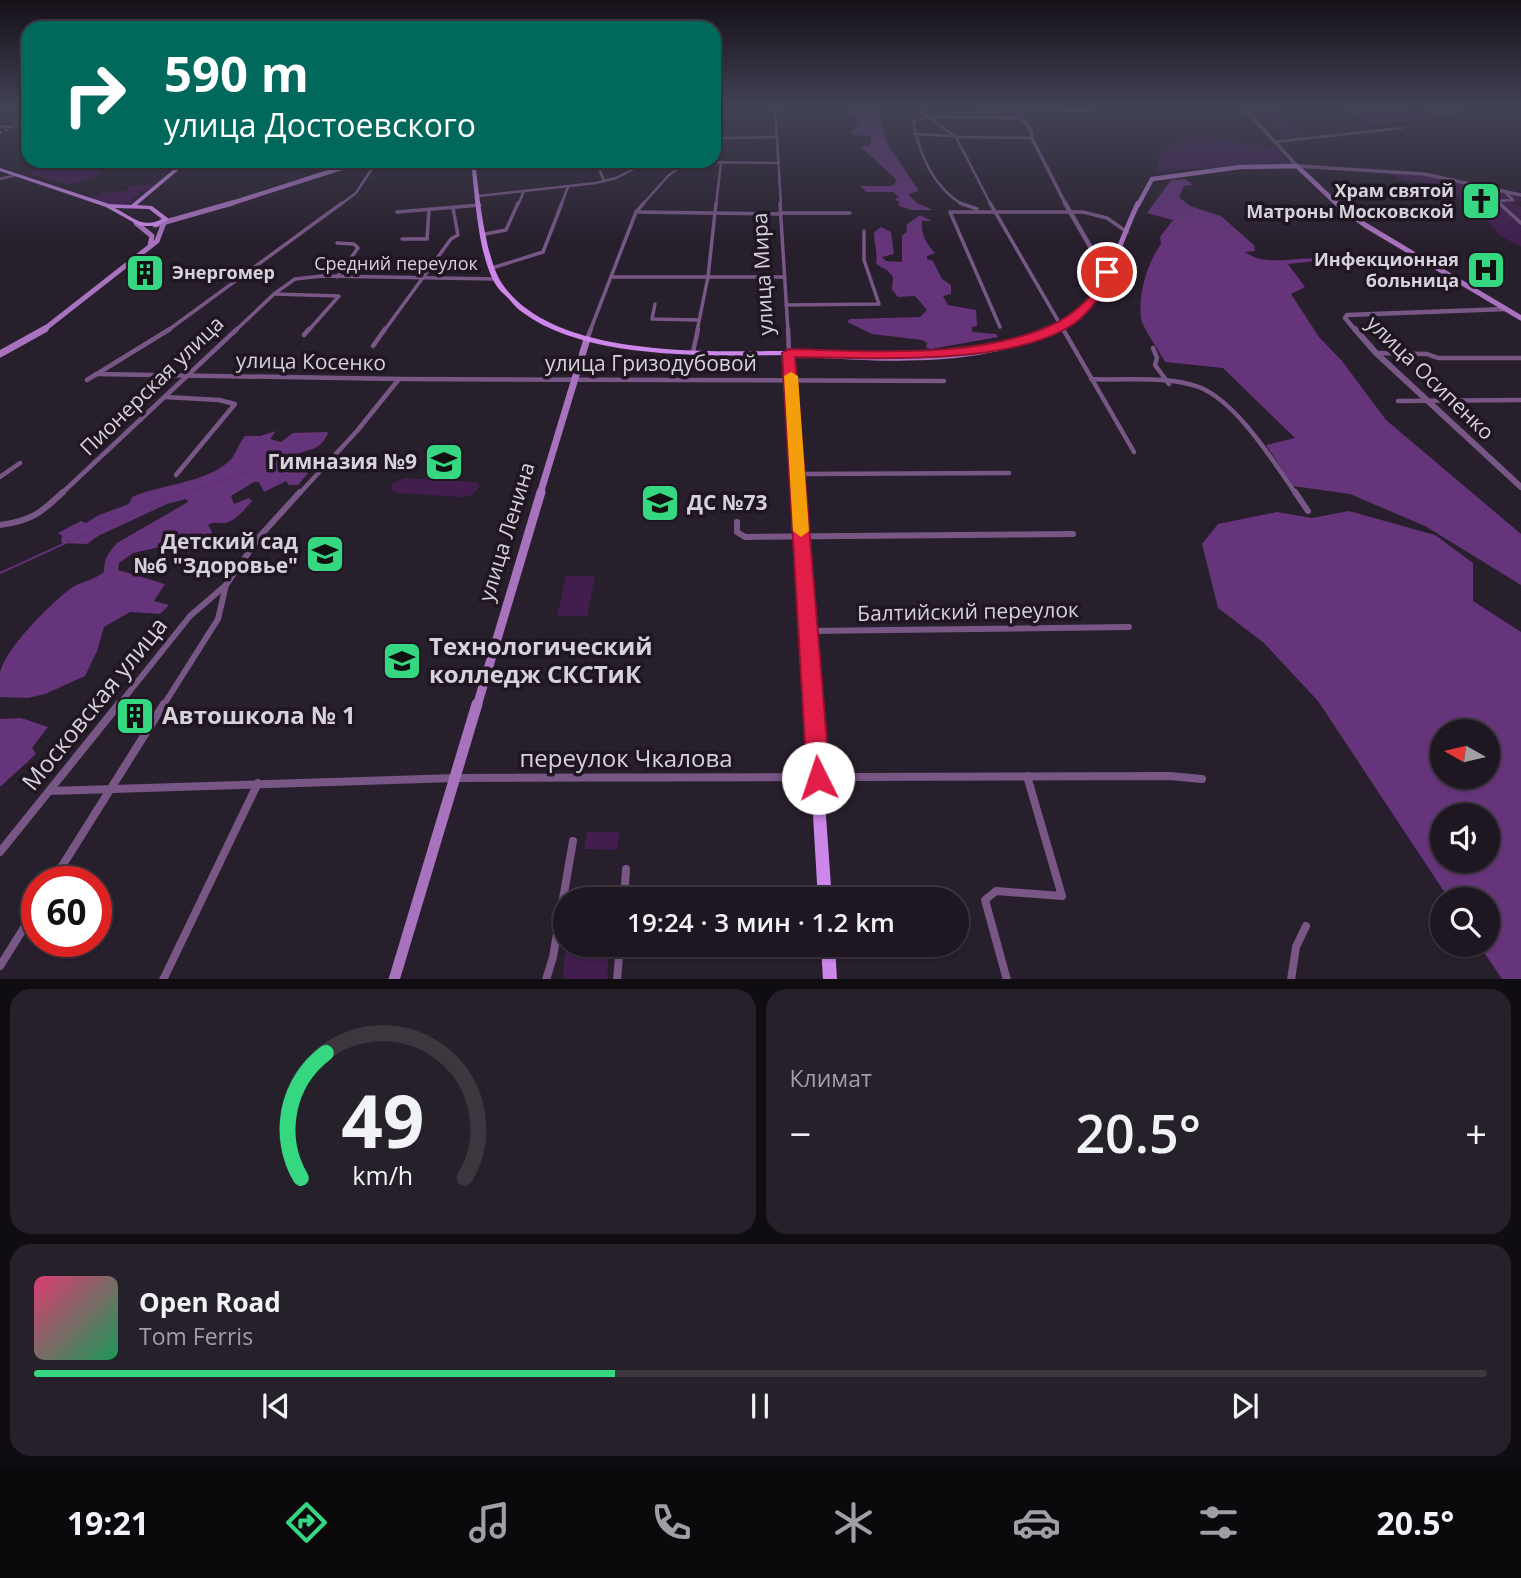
<!DOCTYPE html>
<html lang="ru">
<head>
<meta charset="utf-8">
<style>
  body { margin:0; font-family:"Open Sans",sans-serif; background:#26202a; color:#f1f3f6; height:100vh; display:flex; flex-direction:column; font-size:26px; white-space:nowrap }
  * { box-sizing:border-box; margin:0 }
  p { font-size:23px; color:#a19fa5 }
  .icon { flex:none; width:38px; height:38px; fill:none; stroke:currentColor; stroke-width:2; stroke-linecap:round; stroke-linejoin:round }
  .map { position:relative; height:979px; overflow:hidden }
  .panel { display:flex; flex-direction:column; gap:10px; padding:10px; background:#100d12; flex:1 }
  .panel>* { flex:none }
  .top-card { position:absolute; left:21px; top:21px; width:700px; height:147px; border-radius:21px; box-shadow:0 2px 5px #0004,0 0 0 2px #3c363f; background:#00695c; color:#fff; overflow:hidden }
  .needle { width:46px; rotate:278deg }
  .buttons { position:absolute; left:1430px; top:719px; display:grid; gap:14px }
  .buttons a { display:grid; place-items:center; width:70px; height:70px; border-radius:50%; background:#1e1721; box-shadow:0 2px 5px #0004,0 0 0 2px #3c363f; font-size:35px }
  .speed { position:absolute; left:21px; top:866px; display:flex; gap:14px; font-size:35px; font-weight:700; text-align:center }
  .speed>* { display:grid; place-content:center; width:91px; height:91px; border-radius:50%; background:#1e1721; box-shadow:0 2px 5px #0004,0 0 0 2px #3c363f; line-height:1 }
  .speed .limit { border:10px solid #d22; background:#fff; color:#111 }
  .pin { position:absolute; display:grid; place-items:center; width:60px; height:60px; color:#fff; margin:-30px; border:4px solid #fff; border-radius:50%; box-shadow:0 2px 7px #0007 }
  .me { position:absolute; width:77px; margin:-38px; rotate:356deg; stroke-linejoin:round; filter:drop-shadow(0 0 5px #0008) }
  .turn { display:flex; align-items:center; gap:24px; height:147px; padding:0 28px; font-size:32px }
  .turn .icon { width:91px; height:91px; stroke-width:2.5 }
  .turn b { display:block; font-size:49px; line-height:60px }
  .big { font-size:52px; font-weight:600; line-height:1.1 }
  .panel .tile { flex:1; display:flex; flex-direction:column; justify-content:center; gap:10px; min-width:0; padding:0 24px; border-radius:21px; background:#26202a }
  .panel .dial { align-items:center; gap:0 }
  .dial svg { height:182px; overflow:visible; fill:none; stroke:#3c363f; stroke-width:7; stroke-linecap:round; text-anchor:middle }
  .dial text { fill:#f1f3f6; stroke:none }
  .song { display:flex; align-items:center; gap:21px }
  .cover { width:84px; height:84px; border-radius:10px; background:linear-gradient(135deg,hsl(340 70% 55%),hsl(150 70% 35%)) }
  .played { height:7px; border-radius:4px; background:linear-gradient(90deg,#35d881 40%,#3c363f 40%) }
  .keys { display:flex; justify-content:space-around; direction:ltr }
  .heat { display:flex; justify-content:space-between; align-items:center; font-size:38px; direction:ltr }
  .panel .tiles { flex:1; display:grid; gap:10px; grid-template-columns:1fr 1fr }
  .tile:last-child { grid-column:span 2 }
  .trip { position:absolute; left:553px; top:887px; width:416px; height:70px; border-radius:35px; background:#1e1721; box-shadow:0 2px 5px #0004,0 0 0 2px #3c363f; font-weight:600; line-height:70px; text-align:center }
  .tabs { display:flex; height:112px; justify-content:space-around; align-items:center; background:#0c090d; color:#a19fa5 }
  .tabs .icon { width:49px; height:49px }
  .tabs .current { color:#35d881 }
  .tabs b { font-size:32px; color:#f1f3f6 }
  .map>svg:first-child { display:block }
  .green { fill:#411e4e }
  .forest { fill:#66347a; fill-rule:evenodd }
  .lines { fill:none; stroke-linecap:round; stroke-linejoin:round }
  .stream { stroke:#633177; stroke-width:2 }
  .minor-far4 { stroke:#785786; stroke-width:2.5 }
  .minor-far3 { stroke:#785786; stroke-width:3.5 }
  .minor-far2 { stroke:#785786; stroke-width:4.5 }
  .minor-far1 { stroke:#785786; stroke-width:6 }
  .minor { stroke:#785786; stroke-width:8 }
  .tertiary-far2 { stroke:#785786; stroke-width:3.5 }
  .tertiary-far1 { stroke:#785786; stroke-width:4.5 }
  .tertiary { stroke:#785786; stroke-width:6 }
  .secondary-far4 { stroke:#a872be; stroke-width:4.5 }
  .secondary-far3 { stroke:#a872be; stroke-width:5 }
  .secondary-far2 { stroke:#a872be; stroke-width:7 }
  .secondary-far1 { stroke:#a872be; stroke-width:9 }
  .secondary { stroke:#a872be; stroke-width:11 }
  .primary { fill:#cd87ea; fill-rule:evenodd }
  .rail { stroke:#9b949e; stroke-width:2; stroke-dasharray:2 3.5; stroke-linecap:butt }
  .route { fill:#e11d48; stroke:#92132f; stroke-width:2 }
  .slow { fill:#f59e0b }
  .labels { text-anchor:middle; stroke-width:7; stroke-linejoin:round; paint-order:stroke }
  .far-poi-label { font-size:18px; font-weight:bold; fill:#d7d1da; stroke:#1f1622; text-anchor:end }
  .far-street-label { font-size:18px; fill:#d7d1da; stroke:#1f1622 }
  .street-label { font-size:21px; fill:#d7d1da; stroke:#1f1622 }
  .poi-label { font-size:21px; font-weight:bold; fill:#d7d1da; stroke:#1f1622; text-anchor:end }
  .near-poi-label { font-size:24px; font-weight:bold; fill:#d7d1da; stroke:#1f1622; text-anchor:start }
  .near-street-label { font-size:24px; fill:#d7d1da; stroke:#1f1622 }
</style>
</head>
<body>
<div class="map">
<svg width="1521" height="980" viewBox="0 0 1521 980">
  <rect width="100%" height="100%" fill="#281f2c"/>
  <!-- green -->
  <g class="green">
    <path d="M1254,107L1272,108L1286,117L1280,119L1304,133L1362,126L1358,123L1365,121L1341,107L1426,113L1421,107H1446L1470,113L1284,137Z"/>
    <path d="M1195,134L1275,148L1289,164L1263,163L1155,172L1160,151Z"/>
    <path d="M63,162L101,172L102,174L67,185L28,173L43,166Z"/>
    <path d="M1391,173L1421,175L1521,198V201L1513,203L1521,207V247L1499,235L1480,211L1441,186L1399,179Z"/>
    <path d="M155,184L147,191H143L128,203L142,196C125,210 111,205 91,198L102,193V190H106L107,194L128,190V186Z"/>
    <path d="M405,478L475,482L480,486L472,495L463,497L397,493L390,489L394,482Z"/>
    <path d="M566,576H595L587,616H557Z"/>
    <path d="M587,832H620L617,850L584,849Z"/>
    <path d="M609,949L607,979H563L565,952Z"/>
  </g>
  <!-- forest -->
  <g class="forest">
    <path d="M860,107H879L877,111L888,145L919,191L908,194L917,203L933,210H911L897,205L900,203L895,199L899,197L893,192H866L860,186H891L895,184L896,179L861,147L870,145L871,136L853,135L851,132L859,123V117L849,113Z"/>
    <path d="M1185,179L1193,185L1184,186L1179,197L1190,206L1221,216L1254,245L1255,251L1245,252C1269,269 1298,254 1325,260L1288,264L1305,287L1291,294L1319,337L1342,361L1386,420L1521,534V585L1425,526L1350,494L1293,486L1266,445L1295,438L1223,368L1165,362C1160,352 1142,327 1141,318C1138,295 1147,263 1161,244L1160,237L1173,220L1147,213L1171,180Z"/>
    <path d="M920,215L932,221H922C921,235 926,243 935,253L927,256V259L933,261L942,279L951,285V294L943,296L948,305L976,310L977,326L972,327V332L996,334L998,337L931,349L926,348L927,343L922,340L872,334L847,322L850,319L920,317L927,310L915,296L898,297L892,290L893,277L887,270L876,264C878,253 874,244 874,232L881,227L891,232L894,254L882,257L886,261L902,262V236L907,231L906,225Z"/>
    <path d="M276,431L270,439L281,442L293,433L327,432L328,434C325,439 321,445 317,447C305,453 295,450 290,465L308,473L298,485H289L286,481L264,492L259,482H254L231,496L234,504L249,498L252,501C245,509 236,521 225,523C218,524 215,521 208,525L212,532L210,536L133,553L119,563L118,570L165,584L154,601L169,605L160,614L130,612L104,627L97,651L85,676L45,694L28,698L0,697C0,689 0,681 0,674C3,651 50,604 70,589C81,581 93,581 104,572C104,559 108,553 117,543L188,502L186,499L167,504L98,536L87,544L61,543L62,536L58,533L81,521L86,523L99,515L129,504L132,497C162,484 201,484 227,463C237,455 237,445 245,436H260Z"/>
    <path d="M1349,511L1435,535L1473,563V601L1521,632V979H1502L1479,945H1488V900L1449,899L1318,701L1264,643L1218,608L1202,544L1218,524L1277,512L1312,518ZM1442,732H1488V777H1442ZM1442,816H1488V861H1442Z"/>
    <path d="M21,718L48,727L32,748L36,754L0,787V719Z"/>
  </g>
  <g class="lines">
    <!-- stream -->
    <path class="stream" d="M0,573L153,503L249,471"/>
    <!-- minor-far4 -->
    <g class="minor-far4">
      <path d="M775,107L781,205"/>
      <path d="M920,107L928,117L913,121C920,155 932,186 963,205"/>
      <path d="M969,107L1014,108"/>
      <path d="M1,108H23L18,111"/>
      <path d="M1028,109L1089,111L1087,107"/>
      <path d="M928,117L956,137L991,205"/>
      <path d="M928,117L1021,118"/>
      <path d="M0,126L12,127"/>
      <path d="M915,134L951,136"/>
      <path d="M956,137L1032,138"/>
      <path d="M1274,142L1402,128"/>
      <path d="M714,143L723,138L776,137"/>
      <path d="M596,161L604,181"/>
      <path d="M689,162L777,163"/>
      <path d="M474,166L524,161"/>
      <path d="M0,179L16,175"/>
      <path d="M478,196L596,183L616,178L650,161"/>
      <path d="M340,205L356,193L377,161"/>
      <path d="M518,205L524,191"/>
      <path d="M561,205L568,187"/>
      <path d="M642,205L669,175L689,161"/>
      <path d="M716,205L721,162"/>
      <path d="M1501,205L1497,201L1513,200L1504,191"/>
    </g>
    <!-- minor-far3 -->
    <g class="minor-far3">
      <path d="M780,203L788,331"/>
      <path d="M960,203L977,209"/>
      <path d="M990,203L1064,331"/>
      <path d="M1499,203L1521,223"/>
      <path d="M397,212L480,205"/>
      <path d="M636,212L780,214"/>
      <path d="M780,213H850"/>
      <path d="M485,234L506,230L518,203"/>
      <path d="M402,239H427L429,210"/>
      <path d="M337,243L354,244L358,248L337,277"/>
      <path d="M492,268L543,252L562,203"/>
      <path d="M613,277H784"/>
      <path d="M274,294L339,296L308,331"/>
      <path d="M655,304L652,319L699,320"/>
      <path d="M786,305L879,304L864,260V231"/>
      <path d="M1000,327L950,212H1083L1107,218L1127,232"/>
      <path d="M167,331L342,203"/>
      <path d="M235,331L274,294L295,279L322,276L496,279"/>
      <path d="M384,331L451,239L458,235L453,208"/>
      <path d="M590,331L636,212L644,203"/>
      <path d="M697,331L708,277L716,203"/>
    </g>
    <!-- minor-far2 -->
    <g class="minor-far2">
      <path d="M788,329L789,353"/>
      <path d="M1063,329L1134,452"/>
      <path d="M304,335L309,329"/>
      <path d="M587,339L591,329"/>
      <path d="M373,346L385,329"/>
      <path d="M1153,348L1157,358L1155,365L1169,384"/>
      <path d="M693,352L698,329"/>
      <path d="M1376,353L1427,354L1438,358H1521"/>
      <path d="M96,374L399,379L944,381"/>
      <path d="M1091,379C1125,381 1166,375 1199,387C1237,402 1273,461 1296,494"/>
      <path d="M87,380L170,329"/>
      <path d="M165,397L219,400L235,404L176,475"/>
      <path d="M1398,401L1521,400"/>
      <path d="M798,474L1009,473"/>
      <path d="M0,477L20,463"/>
      <path d="M61,494L237,329"/>
      <path d="M299,494L357,431L399,379"/>
    </g>
    <!-- minor-far1 -->
    <g class="minor-far1">
      <path d="M1295,492L1308,511"/>
      <path d="M737,522V532L745,537L1073,534"/>
      <path d="M0,525C31,521 41,513 63,492"/>
      <path d="M808,631L1129,627"/>
      <path d="M118,706L190,616L226,585"/>
      <path d="M163,706L218,619L226,585L260,536L300,492"/>
    </g>
    <!-- minor -->
    <g class="minor">
      <path d="M50,791L455,778L1170,776L1202,779"/>
      <path d="M0,852L119,704"/>
      <path d="M52,882L164,704"/>
      <path d="M624,900L626,869"/>
      <path d="M0,966L37,907"/>
      <path d="M163,980L258,783"/>
      <path d="M546,980L553,957L573,841"/>
      <path d="M617,980L620,945"/>
      <path d="M1007,980L985,900L996,891L1062,896L1027,776"/>
      <path d="M1291,980L1296,947L1306,926"/>
    </g>
    <!-- tertiary-far2 -->
    <g class="tertiary-far2">
      <path d="M1027,107L1028,109L1014,108L1031,130L1032,138L1066,205"/>
      <path d="M1243,107L1297,166L1424,174L1521,195"/>
    </g>
    <!-- tertiary-far1 -->
    <g class="tertiary-far1">
      <path d="M1065,203L1091,248L1109,268"/>
      <path d="M1356,331L1345,318L1347,315L1506,309"/>
    </g>
    <!-- tertiary -->
    <path class="tertiary" d="M1355,329L1376,353L1521,487"/>
    <!-- secondary-far4 -->
    <g class="secondary-far4">
      <path d="M226,205L363,161"/>
      <path d="M1138,205L1152,179L1240,167L1297,166L1338,205"/>
    </g>
    <!-- secondary-far3 -->
    <g class="secondary-far3">
      <path d="M1336,203L1365,225L1521,318"/>
      <path d="M136,223L152,236L150,246"/>
      <path d="M155,225L232,203"/>
      <path d="M42,331L157,241L165,220"/>
      <path d="M1049,331C1107,303 1113,256 1138,203"/>
    </g>
    <!-- secondary-far2 -->
    <g class="secondary-far2">
      <path d="M789,353C874,357 974,367 1053,329"/>
      <path d="M0,354L45,329"/>
      <path d="M540,494L587,339"/>
    </g>
    <!-- secondary-far1 -->
    <path class="secondary-far1" d="M477,706L541,492"/>
    <!-- secondary -->
    <path class="secondary" d="M394,980L477,704"/>
    <!-- primary -->
    <g class="primary">
      <path d="M184,161H189L137,205L152,206L169,219L157,226H140L106,207L0,171V168L109,204L131,205ZM115,208L149,209L162,219C143,229 132,217 115,208Z"/>
      <path d="M471,161H475C479,193 485,260 503,285C556,359 708,351 789,351L793,353L832,900H818L786,355C708,356 586,360 522,312C516,308 512,302 507,297C503,293 499,290 496,285C478,256 475,195 471,161Z"/>
      <path d="M821,945H835L837,980H823Z"/>
    </g>
    <!-- rail -->
    <path class="rail" d="M0,133L28,120"/>
  </g>
  <!-- sky -->
  <linearGradient id="sky" x2="0" y2="1"><stop stop-color="#161118"/><stop offset="0.44" stop-color="#424256"/><stop offset="1" stop-color="#424256" stop-opacity="0"/></linearGradient>
  <rect width="1521" height="244" fill="url(#sky)"/>
  <!-- route -->
  <path class="route" d="M1107,269L1113,272C1103,292 1093,309 1075,323C1011,367 871,358 795,357L830,778L826,785L818,788L811,785L807,778L782,353L789,349C872,351 982,360 1058,322C1069,316 1083,305 1091,295C1097,286 1098,273 1107,269Z"/>
  <!-- slow -->
  <path class="slow" d="M791,372L798,376L809,531L801,537L793,531L784,376Z"/>
  <!-- icons -->
  <defs>
    <g id="church-square" transform="scale(2.0125)"><rect x="-9" y="-9" width="18" height="18" rx="4" fill="#35d881" stroke="#1f1622"/><path d="M-1.2-6h2.4v3.5h3.3v2.4h-3.3V6h-2.4V-.1h-3.3v-2.4h3.3Z" fill="#111"/></g>
    <g id="hospital-square" transform="scale(2.0125)"><rect x="-9" y="-9" width="18" height="18" rx="4" fill="#35d881" stroke="#1f1622"/><path d="M-5-5h3v3.5h4V-5h3V5h-3V1.5h-4V5h-3Z" fill="#111"/></g>
    <g id="building-square" transform="scale(2.0125)"><rect x="-9" y="-9" width="18" height="18" rx="4" fill="#35d881" stroke="#1f1622"/><path d="M-4-6H4V6H1V3H-1V6H-4ZM-2.5-4.3h1.7v1.8h-1.7ZM.8-4.3h1.7v1.8H.8ZM-2.5-1h1.7V.8h-1.7ZM.8-1h1.7V.8H.8Z" fill="#111"/></g>
    <g id="school-square" transform="scale(2.0125)"><rect x="-9" y="-9" width="18" height="18" rx="4" fill="#35d881" stroke="#1f1622"/><path d="M0-5L7-2L0 1L-7-2ZM-4 1L0 2.5L4 1V4Q0 6-4 4Z" fill="#111"/></g>
    <g id="university-square" transform="scale(2.0125)"><rect x="-9" y="-9" width="18" height="18" rx="4" fill="#35d881" stroke="#1f1622"/><path d="M0-5L7-2L0 1L-7-2ZM-4 1L0 2.5L4 1V4Q0 6-4 4Z" fill="#111"/></g>
  </defs>
  <g fill-rule="evenodd">
    <use href="#church-square" x="1481" y="201"/>
    <use href="#hospital-square" x="1486" y="270"/>
    <use href="#building-square" x="145" y="273"/>
    <use href="#school-square" x="444" y="462"/>
    <use href="#school-square" x="660" y="503"/>
    <use href="#school-square" x="325" y="554"/>
    <use href="#university-square" x="402" y="661"/>
    <use href="#building-square" x="135" y="716"/>
  </g>
  <g class="labels">
    <!-- far-poi labels -->
    <g class="far-poi-label">
      <text x="1454" y="197">Храм святой<tspan x="1454" dy="21">Матроны Московской</tspan></text>
      <text x="1459" y="266">Инфекционная<tspan x="1459" dy="21">больница</tspan></text>
      <text x="172" y="279" text-anchor="start">Энергомер</text>
    </g>
    <!-- far-street labels -->
    <g class="far-street-label">
      <text x="396" y="270">Средний переулок</text>
    </g>
    <!-- street labels -->
    <g class="street-label">
      <text transform="translate(763 274) rotate(-93)" y="7">улица Мира</text>
      <text transform="translate(311 362) rotate(1)" y="7">улица Косенко</text>
      <text x="651" y="371">улица Гризодубовой</text>
      <text transform="translate(1430 378) rotate(44)" y="7">улица Осипенко</text>
      <text transform="translate(152 386) rotate(-44)" y="7">Пионерская улица</text>
      <text transform="translate(507 532) rotate(-73)" y="7">улица Ленина</text>
      <text transform="translate(968 612) rotate(-1)" y="7">Балтийский переулок</text>
    </g>
    <!-- poi labels -->
    <g class="poi-label">
      <text x="417" y="469">Гимназия №9</text>
      <text x="687" y="510" text-anchor="start">ДС №73</text>
      <text x="298" y="549">Детский сад<tspan x="298" dy="24">№6 "Здоровье"</tspan></text>
    </g>
    <!-- near-poi labels -->
    <g class="near-poi-label">
      <text x="429" y="655">Технологический<tspan x="429" dy="28">колледж СКСТиК</tspan></text>
      <text x="162" y="724">Автошкола № 1</text>
    </g>
    <!-- near-street labels -->
    <g class="near-street-label">
      <text transform="translate(95 704) rotate(-51)" y="8">Московская улица</text>
      <text x="626" y="767">переулок Чкалова</text>
    </g>
  </g>
</svg>
<div class="buttons">
<a><svg class="needle" viewBox="-14 -14 28 28"><path d="M0-13l5 13h-10z" fill="#e53935"/><path d="M0 13l5-13h-10z" fill="#a19fa5"/></svg></a>
<a><svg class="icon" aria-label="sound" viewBox="0 0 24 24"><path d="M4 9h4l5-4v14l-5-4H4zM17 9q2 3 0 6"/></svg></a>
<a><svg class="icon" aria-label="search" viewBox="0 0 24 24"><circle cx="10" cy="10" r="6"/><path d="M15 15l6 6"/></svg></a>
</div>
<div class="speed"><div class="limit">60</div></div>
<div class="pin" style="left:1107px;top:272px;background:#d93025"><svg class="icon" aria-label="arrive" viewBox="0 0 24 24"><path d="M6 21V4h12l-3 4 3 4H6"/></svg></div>
<svg class="me" style="left:818px;top:778px" viewBox="-20 -20 40 40"><circle r="19" fill="#fff"/><path d="M0-13L10 11 0 6-10 11z" fill="#e11d48"/></svg>
<div class="trip">19:24 · 3 мин · 1.2 km</div>
<div class="top-card">
<div class="turn"><svg class="icon" aria-label="right" viewBox="0 0 24 24"><path d="M7 20v-9h11M14 6l5 5-5 5"/></svg><div><b>590 m</b>улица Достоевского</div></div>
</div>
</div>
<section class="panel">
<div class="tiles">
<div class="tile dial"><svg viewBox="0 0 100 80">
<path d="M14 69A42 42 0 1 1 86 69"/>
<path d="M14 69A42 42 0 0 1 25 14" stroke="#35d881"/>
<text x="50" y="56" font-size="32" font-weight="700">49</text>
<text x="50" y="72" font-size="11">km/h</text>
</svg></div>
<div class="tile"><p>Климат</p>
<div class="heat"><a>−</a><b class="big">20.5°</b><a>+</a></div>
</div>
<div class="tile">
<div class="song"><i class="cover"></i><div><b>Open Road</b><p>Tom Ferris</p></div></div>
<div class="played"></div>
<div class="keys"><svg class="icon" aria-label="previous" viewBox="0 0 24 24"><path d="M18 5L8 12l10 7zM5 5v14"/></svg><svg class="icon" aria-label="pause" viewBox="0 0 24 24"><path d="M8 5v14M16 5v14"/></svg><svg class="icon" aria-label="next" viewBox="0 0 24 24"><path d="M6 5l10 7-10 7zM19 5v14"/></svg></div>
</div>
</div>
</section>
<nav class="tabs">
<b>19:21</b>
<svg class="icon current" aria-label="directions" viewBox="0 0 24 24"><path d="M12 3l9 9-9 9-9-9zM9 14v-3h6M13 9l2 2-2 2"/></svg>
<svg class="icon" aria-label="music" viewBox="0 0 24 24"><path d="M9 18V5l10-2v13"/><circle cx="6" cy="18" r="3"/><circle cx="16" cy="16" r="3"/></svg>
<svg class="icon" aria-label="phone" viewBox="0 0 24 24"><path d="M5 4h4l2 5-3 2q2 4 5 5l2-3 5 2v4C11 20 4 13 5 4z"/></svg>
<svg class="icon" aria-label="climate" viewBox="0 0 24 24"><path d="M12 3v18M4 7l16 10M4 17L20 7"/></svg>
<svg class="icon" aria-label="car" viewBox="0 0 24 24"><path d="M5 17H2v-5l4-1 3-4h7l3 4 3 1v5h-3M9 17h6M6 11h13"/><circle cx="7" cy="17" r="2"/><circle cx="17" cy="17" r="2"/></svg>
<svg class="icon" aria-label="filters" viewBox="0 0 24 24"><path d="M4 7h16M4 17h16"/><circle cx="9" cy="7" r="2"/><circle cx="15" cy="17" r="2"/></svg>
<b>20.5°</b>
</nav>
</body>
</html>
